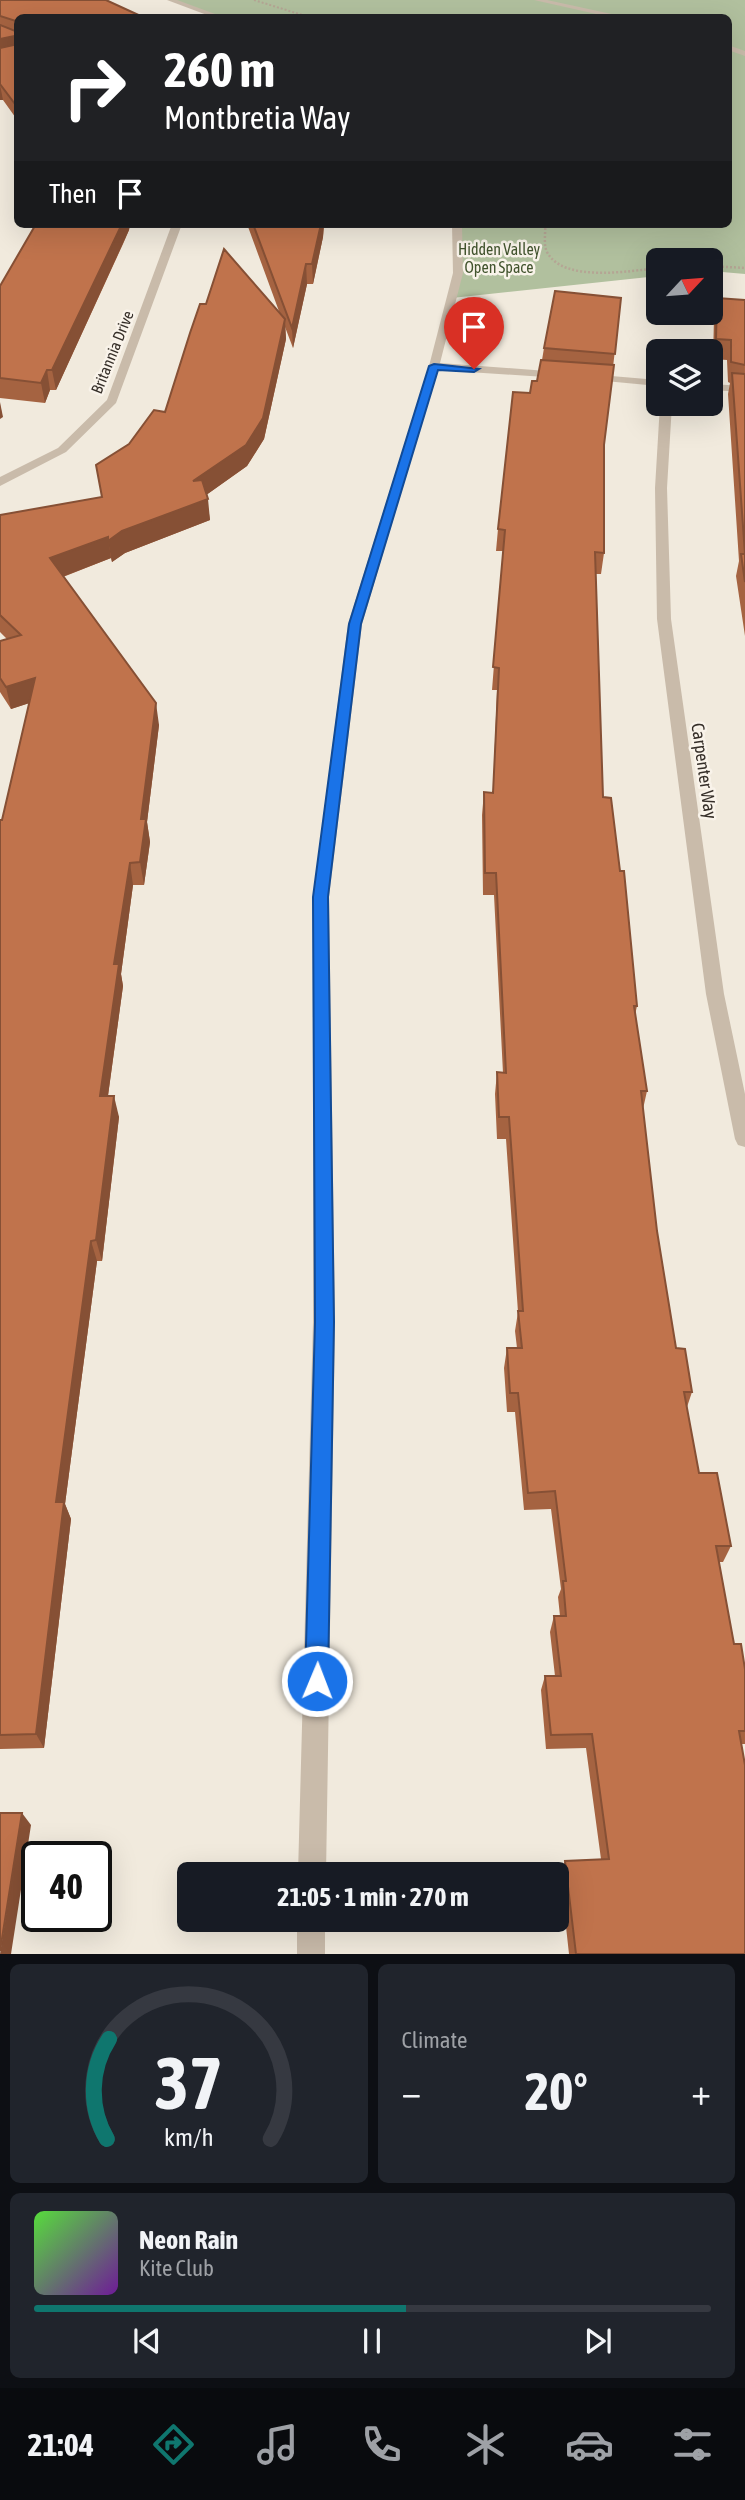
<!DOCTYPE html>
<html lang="en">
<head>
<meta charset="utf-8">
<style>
  body { margin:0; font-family:"Asap Condensed",sans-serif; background:#20242c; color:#f1f3f6; height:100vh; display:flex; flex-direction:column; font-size:26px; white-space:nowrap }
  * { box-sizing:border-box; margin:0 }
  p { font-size:23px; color:#9ea1a6 }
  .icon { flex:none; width:38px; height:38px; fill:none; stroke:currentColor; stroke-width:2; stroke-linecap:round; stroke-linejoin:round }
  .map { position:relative; height:1954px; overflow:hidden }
  .side { display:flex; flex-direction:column; gap:10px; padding:10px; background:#0d0f14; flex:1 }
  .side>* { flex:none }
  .top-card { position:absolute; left:14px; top:14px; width:718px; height:214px; border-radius:10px; box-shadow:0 7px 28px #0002; background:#202124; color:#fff; overflow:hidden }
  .needle { width:46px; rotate:64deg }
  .controls { position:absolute; left:646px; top:248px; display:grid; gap:14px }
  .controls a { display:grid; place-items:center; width:77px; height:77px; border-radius:10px; background:#171b24; box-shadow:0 7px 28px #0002; font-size:35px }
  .speed { position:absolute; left:21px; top:1841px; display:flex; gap:14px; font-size:35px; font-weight:700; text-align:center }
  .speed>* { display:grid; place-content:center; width:91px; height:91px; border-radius:50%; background:#171b24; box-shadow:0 7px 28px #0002; line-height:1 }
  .speed .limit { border:4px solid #111; border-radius:10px; background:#fff; color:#111 }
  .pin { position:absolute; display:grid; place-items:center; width:60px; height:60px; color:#fff; margin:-72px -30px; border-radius:50% 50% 50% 0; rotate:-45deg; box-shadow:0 0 7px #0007 }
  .pin .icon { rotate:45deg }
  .me { position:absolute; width:77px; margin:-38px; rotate:1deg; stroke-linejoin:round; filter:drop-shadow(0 0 5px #0008) }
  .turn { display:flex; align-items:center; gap:24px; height:147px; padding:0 35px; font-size:32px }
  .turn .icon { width:91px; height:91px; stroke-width:2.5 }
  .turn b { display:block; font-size:49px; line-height:60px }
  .then { display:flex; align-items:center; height:66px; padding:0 35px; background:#0003; gap:14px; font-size:26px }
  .big { font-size:52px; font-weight:700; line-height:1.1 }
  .side .card { flex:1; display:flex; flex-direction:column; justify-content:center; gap:10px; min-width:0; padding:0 24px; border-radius:10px; background:#20242c }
  .side .dial { align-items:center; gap:0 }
  .dial svg { height:182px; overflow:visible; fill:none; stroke:#363941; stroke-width:7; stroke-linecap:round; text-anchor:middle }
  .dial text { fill:#f1f3f6; stroke:none }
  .song { display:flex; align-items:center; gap:21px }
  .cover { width:84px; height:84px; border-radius:10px; background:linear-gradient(135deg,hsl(110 70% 55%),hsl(280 70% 35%)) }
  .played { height:7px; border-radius:4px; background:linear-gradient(90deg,#0f766e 55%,#363941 55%) }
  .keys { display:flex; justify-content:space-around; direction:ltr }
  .heat { display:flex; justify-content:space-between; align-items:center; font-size:38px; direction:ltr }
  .side .tiles { flex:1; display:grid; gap:10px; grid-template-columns:1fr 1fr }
  .card:last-child { grid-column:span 2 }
  .trip { position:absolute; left:177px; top:1862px; width:392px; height:70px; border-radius:10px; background:#171b24; box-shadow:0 7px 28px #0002; font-weight:700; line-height:70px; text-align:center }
  .dock { display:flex; height:112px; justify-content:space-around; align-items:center; background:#090b0e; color:#9ea1a6 }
  .dock .icon { width:49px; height:49px }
  .dock .selected { color:#0f766e }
  .dock b { font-size:32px; color:#f1f3f6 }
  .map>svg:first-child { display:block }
  .green { fill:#b1c09e }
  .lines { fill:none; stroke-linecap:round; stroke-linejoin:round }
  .path-far1 { stroke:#b5a594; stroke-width:2; stroke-dasharray:2 2; stroke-linecap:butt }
  .path { stroke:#b5a594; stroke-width:2.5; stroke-dasharray:2 2; stroke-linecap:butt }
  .minor { fill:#c9bbaa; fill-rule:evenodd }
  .wall { fill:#a56341 }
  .shaded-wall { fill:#865035 }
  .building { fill:#c0734c; stroke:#865035; stroke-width:2 }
  .route { fill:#1a73e8; stroke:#114b97; stroke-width:2 }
  .labels { text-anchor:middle; stroke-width:5; stroke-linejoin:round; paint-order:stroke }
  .far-park-label { font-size:16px; fill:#42542e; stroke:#f9f3ea }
  .far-street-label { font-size:16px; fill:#362f29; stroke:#f9f3ea }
  .street-label { font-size:18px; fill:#362f29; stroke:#f9f3ea }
</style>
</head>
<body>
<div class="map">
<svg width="745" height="1954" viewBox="0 0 745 1954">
  <rect width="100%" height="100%" fill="#f1eadd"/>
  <!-- green -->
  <path class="green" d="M170,0H745V274L711,271L710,261H658V276L452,298L457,224H728V18H223Z"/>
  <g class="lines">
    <!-- path-far1 -->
    <path class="path-far1" d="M254,0L312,18"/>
    <!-- path -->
    <g class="path">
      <path d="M545,224C546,233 543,244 547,252C563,283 630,271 658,268"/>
      <path d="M710,266L745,268"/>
    </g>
    <!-- minor -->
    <g class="minor">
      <path d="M167,0H177L226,18H215Z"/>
      <path d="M534,0H547L630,18H614Z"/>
      <path d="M728,45L745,51V56L728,50Z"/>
      <path d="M172,224H182L116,403L66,452L0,486V477L58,448L107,400Z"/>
      <path d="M452,224H462L463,273L440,363L560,372L565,375L560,378L438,370L362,624L329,897L335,1322L326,1874H298L313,1322V897L348,624L429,366L453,273Z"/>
      <path d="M588,374L658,380V386L584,379L583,377Z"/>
      <path d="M710,384L745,386V392L710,390Z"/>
      <path d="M660,404H672L667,488L671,619L724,994L745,1094V1147L738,1145L735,1139L706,994L657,619L655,488Z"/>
      <rect x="297" y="1920" width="28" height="34"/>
    </g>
  </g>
  <!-- wall -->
  <g class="wall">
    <path d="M0,0L18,18V121L3,100H0Z"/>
    <path d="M36,224H130L129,230L123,244L56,390H50L45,403L0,398V286Z"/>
    <path d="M247,224H324L323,237L313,284H307L293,348L285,327L286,339L264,439L247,466L206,495L210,520L125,553L112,562L111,558L63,577L159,725L147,822L150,842L144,885H133L121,974L123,986L108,1096L119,1117L102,1261H97L65,1504L71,1519L44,1748L0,1749V820H2L29,703L11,709L0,692V641L7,639L0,632V515L101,497L129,444L280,314Z"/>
    <path d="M621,298L604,445V553L601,574H596L603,797L620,871L637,1006L635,1015L647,1091L643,1109L657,1231L676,1348L692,1392L687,1407L699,1473L731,1546L723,1562H719L734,1644L745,1669V1744H741L745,1954H569L560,1872L565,1861L601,1859L586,1748L546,1749L541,1690L545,1676H555L550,1632L554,1616H560L558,1597L561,1589L551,1509L524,1510L515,1412H507L504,1368L507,1348H517L515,1331L518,1312L506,1139H497L495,1094L497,1072L503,1073L494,895H483L482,815L484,792L493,793L497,690H492L503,551H496L498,529L530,393L537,381L542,360L544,348Z"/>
    <path d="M717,298L745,300V636L736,576L739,561L728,394L730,383L728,382L727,360L713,359L714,317Z"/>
  </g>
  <!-- shaded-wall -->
  <g class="shaded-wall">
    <path d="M15,36L17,51L0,55V39Z"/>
    <path d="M0,85L3,100H0Z"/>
    <path d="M122,224H130L129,230L56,390L52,370Z"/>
    <path d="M321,224H324L323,237L313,284L312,264Z"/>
    <path d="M306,264L307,284L293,348L292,328Z"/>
    <path d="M285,319L286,339L264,439L247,466L195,503L193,481Z"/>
    <path d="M47,370L50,390L45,403L41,383Z"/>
    <path d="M0,402L3,417L0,419Z"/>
    <path d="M208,499L210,520L125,553L112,562L108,541L122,531Z"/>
    <path d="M108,537L111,558L54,580L50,558Z"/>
    <path d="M35,678L39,700L11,709L6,687Z"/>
    <path d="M156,703L159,725L147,822L150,842L144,885L140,862L141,819Z"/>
    <path d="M130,863L133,885L121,974L123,986L105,1117L100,1096L114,964Z"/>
    <path d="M114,1096L119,1117L102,1261L96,1240Z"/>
    <path d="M91,1241L97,1261L65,1504L71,1519L44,1748L36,1734L56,1502Z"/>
    <path d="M22,1813L31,1825L11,1954H0Z"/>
  </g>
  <!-- building -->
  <g class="building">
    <path d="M0,0H106L145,18H18V26L16,21L0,16Z"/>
    <path d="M0,25L15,31L18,29V44L15,36L0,39Z"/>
    <path d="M18,44V108L0,84V48Z"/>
    <path d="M36,224H122L52,370H47L41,383L0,378V286Z"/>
    <path d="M253,224H321L312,264H306L292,328Z"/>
    <path d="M224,249L285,319L263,418L246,445L193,481L202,480L208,499L122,531L108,541V537L50,558L156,703L141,819H146L140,862L130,863L114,964H119L100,1096H114L96,1240L91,1241L56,1502H64L36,1734L0,1735V820H2L35,678L6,687L0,678V641L21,635L0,615V515L102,497L96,465L129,444L154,410L165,412L190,333L200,304H206Z"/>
    <path d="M555,291L621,298L615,354L544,348Z"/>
    <path d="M717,298L745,300V365L731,362V340L716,339Z"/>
    <path d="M541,360L614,365L604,445V553L595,552L603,797L611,798L620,871H624L637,1006H634L647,1091H641L657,1231L676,1348L685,1349L692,1392H684L699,1473H717L731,1546H716L734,1644H741L745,1669V1731H739L745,1765V1954H576L565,1861L609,1859L592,1734L551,1735L545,1676H561L554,1616H566L563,1581H566L555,1491L528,1493L518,1393H510L507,1348H522L518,1311H523L509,1117H499L497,1072L506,1073L496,873H485L484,792L493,793L499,668L493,667L505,530L498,529L513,392L530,393L532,381H537Z"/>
    <path d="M732,373L745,374V582L741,554H745Z"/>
    <path d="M0,1813H22L0,1951Z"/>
  </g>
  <!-- route -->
  <path class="route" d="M434,364L479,369L474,372L438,370L361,624L328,897L334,1322L328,1681L325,1689L317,1693L308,1689L305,1681L315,1322L313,897L349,624L429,366Z"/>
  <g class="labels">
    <!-- far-park labels -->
    <g class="far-park-label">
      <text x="499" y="255">Hidden Valley<tspan x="499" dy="18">Open Space</tspan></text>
    </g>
    <!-- far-street labels -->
    <g class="far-street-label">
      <text transform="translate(112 352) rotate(-68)" y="6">Britannia Drive</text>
    </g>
    <!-- street labels -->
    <g class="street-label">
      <text transform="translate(704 771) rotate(82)" y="6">Carpenter Way</text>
    </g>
  </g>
</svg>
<div class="controls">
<a><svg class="needle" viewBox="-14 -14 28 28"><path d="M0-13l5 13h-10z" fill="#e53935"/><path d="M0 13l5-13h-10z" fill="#9ea1a6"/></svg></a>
<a><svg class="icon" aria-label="layers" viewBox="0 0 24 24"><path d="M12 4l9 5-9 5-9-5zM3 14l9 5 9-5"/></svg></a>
</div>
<div class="speed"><div class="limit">40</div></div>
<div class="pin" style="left:474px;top:369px;background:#d93025"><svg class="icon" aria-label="arrive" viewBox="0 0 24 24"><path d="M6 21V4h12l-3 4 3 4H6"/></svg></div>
<svg class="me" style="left:317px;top:1681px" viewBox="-20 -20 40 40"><circle r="17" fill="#1a73e8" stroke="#fff" stroke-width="3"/><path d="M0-11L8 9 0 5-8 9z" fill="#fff"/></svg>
<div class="trip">21:05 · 1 min · 270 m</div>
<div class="top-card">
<div class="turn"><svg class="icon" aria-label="right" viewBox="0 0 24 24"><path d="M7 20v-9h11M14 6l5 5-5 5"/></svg><div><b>260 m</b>Montbretia Way</div></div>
<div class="then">Then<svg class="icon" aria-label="arrive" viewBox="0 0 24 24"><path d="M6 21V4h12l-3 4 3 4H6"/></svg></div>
</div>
</div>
<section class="side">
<div class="tiles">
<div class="card dial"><svg viewBox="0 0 100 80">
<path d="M14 69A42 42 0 1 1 86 69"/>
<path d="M14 69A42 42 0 0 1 15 25" stroke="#0f766e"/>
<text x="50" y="56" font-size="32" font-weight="700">37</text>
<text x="50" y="72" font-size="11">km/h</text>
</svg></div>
<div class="card"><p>Climate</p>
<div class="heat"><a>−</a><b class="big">20°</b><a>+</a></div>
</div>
<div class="card">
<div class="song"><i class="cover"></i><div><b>Neon Rain</b><p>Kite Club</p></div></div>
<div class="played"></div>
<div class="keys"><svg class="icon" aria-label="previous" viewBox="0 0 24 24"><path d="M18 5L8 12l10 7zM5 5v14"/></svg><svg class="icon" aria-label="pause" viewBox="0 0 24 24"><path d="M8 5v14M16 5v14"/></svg><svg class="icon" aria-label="next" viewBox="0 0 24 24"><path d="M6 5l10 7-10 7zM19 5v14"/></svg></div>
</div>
</div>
</section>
<nav class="dock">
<b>21:04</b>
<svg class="icon selected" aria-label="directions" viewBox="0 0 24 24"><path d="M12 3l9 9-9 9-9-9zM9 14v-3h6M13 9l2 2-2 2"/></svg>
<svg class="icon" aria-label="music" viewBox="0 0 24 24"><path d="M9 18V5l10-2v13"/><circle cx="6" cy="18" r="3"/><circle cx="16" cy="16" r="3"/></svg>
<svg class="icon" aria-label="phone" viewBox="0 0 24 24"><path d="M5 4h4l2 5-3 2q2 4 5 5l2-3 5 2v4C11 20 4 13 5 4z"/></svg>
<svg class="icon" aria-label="climate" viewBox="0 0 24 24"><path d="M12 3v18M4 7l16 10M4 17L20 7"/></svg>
<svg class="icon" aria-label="car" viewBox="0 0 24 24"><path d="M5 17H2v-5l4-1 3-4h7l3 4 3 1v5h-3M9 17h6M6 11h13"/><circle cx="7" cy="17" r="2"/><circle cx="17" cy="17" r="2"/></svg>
<svg class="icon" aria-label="filters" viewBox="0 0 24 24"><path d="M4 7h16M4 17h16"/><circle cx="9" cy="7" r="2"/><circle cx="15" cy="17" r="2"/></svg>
</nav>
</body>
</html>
